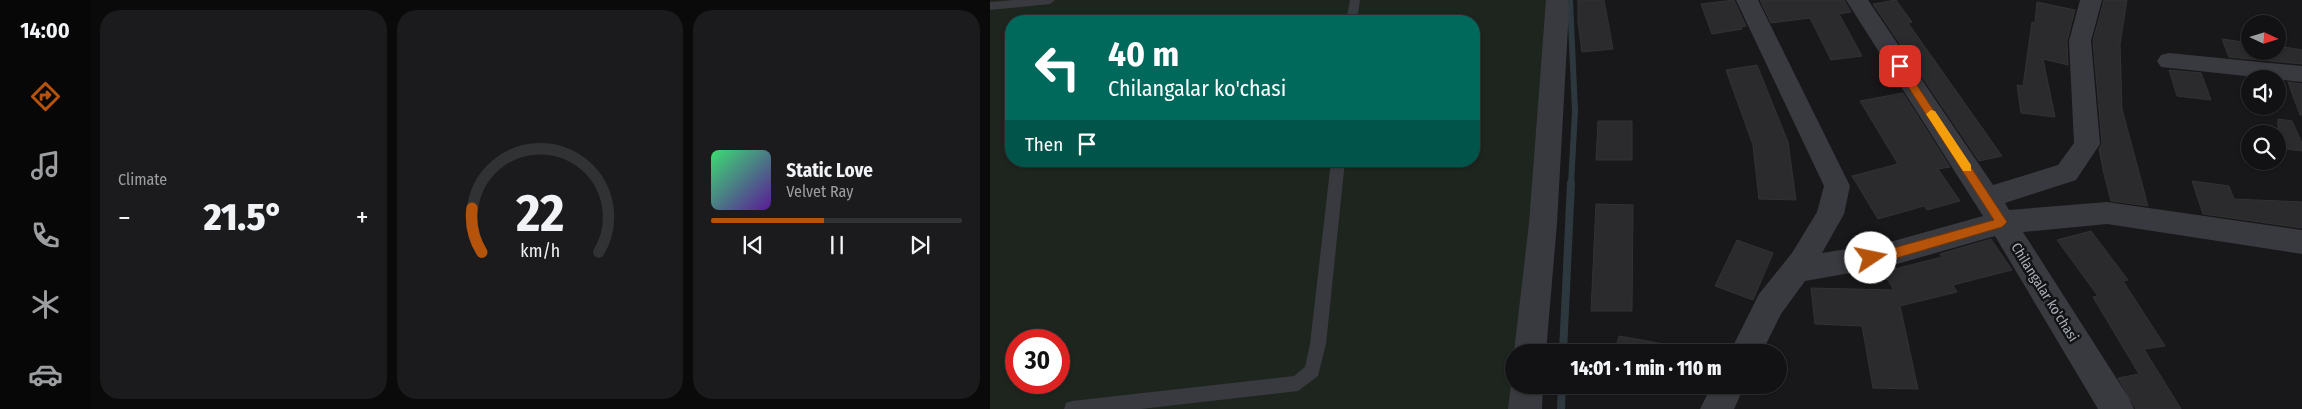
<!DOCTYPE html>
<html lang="en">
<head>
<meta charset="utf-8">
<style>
  body { margin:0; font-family:"Fira Sans Condensed",sans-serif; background:#1b1b1d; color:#f1f3f6; height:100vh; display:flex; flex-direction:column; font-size:19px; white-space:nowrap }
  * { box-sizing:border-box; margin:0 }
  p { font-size:16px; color:#9c9ea0 }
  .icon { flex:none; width:28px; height:28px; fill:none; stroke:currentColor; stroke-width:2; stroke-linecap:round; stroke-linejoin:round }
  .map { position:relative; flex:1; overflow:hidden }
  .side { display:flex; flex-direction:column; gap:10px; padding:10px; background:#0a0a0b; width:900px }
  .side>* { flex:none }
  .banner { position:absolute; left:15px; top:15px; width:475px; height:152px; border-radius:20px; box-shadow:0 1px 4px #0004,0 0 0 1px #313234; background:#00695c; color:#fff; overflow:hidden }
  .needle { width:32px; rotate:94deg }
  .tools { position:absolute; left:1251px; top:15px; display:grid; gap:10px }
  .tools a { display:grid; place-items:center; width:45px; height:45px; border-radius:50%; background:#121214; box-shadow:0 1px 4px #0004,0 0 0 1px #313234; font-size:25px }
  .speed { position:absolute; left:15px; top:329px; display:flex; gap:10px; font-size:25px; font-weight:700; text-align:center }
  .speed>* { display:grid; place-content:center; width:65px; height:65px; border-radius:50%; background:#121214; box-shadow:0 1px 4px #0004,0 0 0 1px #313234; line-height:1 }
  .speed .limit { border:8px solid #d22; background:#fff; color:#111 }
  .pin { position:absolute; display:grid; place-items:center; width:42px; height:42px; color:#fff; margin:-21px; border-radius:10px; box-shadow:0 2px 8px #0006 }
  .me { position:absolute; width:55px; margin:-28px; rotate:79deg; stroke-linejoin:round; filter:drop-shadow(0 0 4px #0008) }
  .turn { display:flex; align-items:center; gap:18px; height:105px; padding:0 20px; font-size:22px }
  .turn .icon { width:65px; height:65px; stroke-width:2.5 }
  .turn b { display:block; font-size:35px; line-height:42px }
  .then { display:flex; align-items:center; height:48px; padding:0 20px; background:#0003; gap:10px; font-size:19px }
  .big { font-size:38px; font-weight:800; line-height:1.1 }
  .side .card { flex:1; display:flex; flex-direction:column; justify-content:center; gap:8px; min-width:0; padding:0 18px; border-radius:20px; background:#1b1b1d }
  .side .dial { align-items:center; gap:0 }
  .dial svg { height:130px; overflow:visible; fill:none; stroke:#313234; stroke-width:7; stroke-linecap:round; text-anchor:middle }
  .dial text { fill:#f1f3f6; stroke:none }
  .song { display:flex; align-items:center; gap:15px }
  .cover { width:60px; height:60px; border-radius:8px; background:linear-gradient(135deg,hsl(140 70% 55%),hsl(270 70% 35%)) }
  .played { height:5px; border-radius:2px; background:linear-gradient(90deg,#b45309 45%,#313234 45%) }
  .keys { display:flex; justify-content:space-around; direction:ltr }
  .heat { display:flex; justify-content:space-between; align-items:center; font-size:28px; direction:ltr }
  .side .tiles { flex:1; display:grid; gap:10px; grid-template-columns:repeat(3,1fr) }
  .trip { position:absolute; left:515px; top:344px; width:282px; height:50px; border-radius:25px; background:#121214; box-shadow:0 1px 4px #0004,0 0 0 1px #313234; font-weight:800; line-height:50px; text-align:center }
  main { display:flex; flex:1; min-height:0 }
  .tabs { display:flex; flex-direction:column; width:90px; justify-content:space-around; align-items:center; background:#070708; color:#9c9ea0 }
  .tabs .icon { width:35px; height:35px }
  .tabs .current { color:#b45309 }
  .tabs b { font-size:22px; color:#f1f3f6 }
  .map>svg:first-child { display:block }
  .green { fill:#1d251e; fill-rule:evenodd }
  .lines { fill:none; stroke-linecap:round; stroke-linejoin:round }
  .stream-far1 { stroke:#2d383e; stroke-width:6 }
  .stream { stroke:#2d383e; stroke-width:8 }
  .building { fill:#2b2b2e; stroke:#323236 }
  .service { fill:#393a3f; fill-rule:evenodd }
  .minor { fill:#393a3f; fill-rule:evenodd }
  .route { fill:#b45309; stroke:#753606 }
  .slow { fill:#f59e0b }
  .labels { text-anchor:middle; stroke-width:5; stroke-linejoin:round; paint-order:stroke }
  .street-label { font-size:14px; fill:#aab0ba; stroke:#131315 }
</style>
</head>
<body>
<main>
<nav class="tabs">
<b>14:00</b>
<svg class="icon current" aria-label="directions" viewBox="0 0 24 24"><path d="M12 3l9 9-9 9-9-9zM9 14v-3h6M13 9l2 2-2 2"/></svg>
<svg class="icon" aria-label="music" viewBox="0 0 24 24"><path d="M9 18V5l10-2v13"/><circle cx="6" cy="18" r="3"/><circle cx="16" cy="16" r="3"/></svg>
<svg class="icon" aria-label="phone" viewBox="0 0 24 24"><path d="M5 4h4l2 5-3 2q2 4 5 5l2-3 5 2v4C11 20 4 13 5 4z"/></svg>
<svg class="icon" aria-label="climate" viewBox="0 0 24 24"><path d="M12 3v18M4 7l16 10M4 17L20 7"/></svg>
<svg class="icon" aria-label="car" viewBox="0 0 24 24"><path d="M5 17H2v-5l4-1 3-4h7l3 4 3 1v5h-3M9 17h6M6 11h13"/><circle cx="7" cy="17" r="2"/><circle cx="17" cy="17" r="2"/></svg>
</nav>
<section class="side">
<div class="tiles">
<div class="card"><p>Climate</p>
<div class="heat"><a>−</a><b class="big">21.5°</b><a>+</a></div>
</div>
<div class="card dial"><svg viewBox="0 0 100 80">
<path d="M14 69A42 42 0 1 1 86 69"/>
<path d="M14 69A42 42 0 0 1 8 42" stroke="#b45309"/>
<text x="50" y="56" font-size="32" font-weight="700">22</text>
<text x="50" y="72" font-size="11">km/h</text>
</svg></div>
<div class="card">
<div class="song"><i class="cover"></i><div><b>Static Love</b><p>Velvet Ray</p></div></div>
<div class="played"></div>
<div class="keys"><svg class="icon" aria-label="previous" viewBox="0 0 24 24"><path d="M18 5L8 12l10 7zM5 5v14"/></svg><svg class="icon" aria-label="pause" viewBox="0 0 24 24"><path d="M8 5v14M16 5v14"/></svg><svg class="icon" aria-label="next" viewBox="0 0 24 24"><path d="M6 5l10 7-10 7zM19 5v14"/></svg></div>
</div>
</div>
</section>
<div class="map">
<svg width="1312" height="409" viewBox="0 0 1312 409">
  <rect width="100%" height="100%" fill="#18181a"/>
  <!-- green -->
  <path class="green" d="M0,0H561L531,352H524L526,409H0ZM21,21H484V161H21ZM26,340H69V382H26Z"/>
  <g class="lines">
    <!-- stream-far1 -->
    <path class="stream-far1" d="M580,0L585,111L581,184"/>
    <!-- stream -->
    <g class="stream">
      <path d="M573,352L581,183"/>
      <path d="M571,409L572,385"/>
    </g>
  </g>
  <!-- building -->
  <g class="building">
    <path d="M588,0H614L623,49L592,52L588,22Z"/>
    <path d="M744,0L756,26L751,27L752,29L722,34L711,4Z"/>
    <path d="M770,0H854L861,12L849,14L872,56L841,60L820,18L781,23Z"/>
    <path d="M906,0L922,22L918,23L1012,156L989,161L883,4Z"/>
    <path d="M1114,0H1137L1130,44L1132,109L1158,206L1121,201L1114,174L1109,149L1112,144L1103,41Z"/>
    <path d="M1047,2L1085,10L1077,41L1078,65L1053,59L1065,117L1031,113L1027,85L1033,86L1042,22L1045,23Z"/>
    <path d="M1232,39L1260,43V51H1288V46L1312,50V64L1239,57Z"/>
    <path d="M767,65L798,142L806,200L769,199L763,145L736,70Z"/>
    <path d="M1179,70L1211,73L1221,100L1187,96Z"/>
    <path d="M1298,82L1312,84V115H1310Z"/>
    <path d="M913,93L960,167L948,169L970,201L937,210L934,206L888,219L862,176L908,164L870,101Z"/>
    <path d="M1288,119L1302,121L1312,143V151L1288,148Z"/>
    <path d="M608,121H642V160H606Z"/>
    <path d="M1202,181L1239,186L1244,199L1312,202V228L1213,214Z"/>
    <path d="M606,204L643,205L642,311H601Z"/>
    <path d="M1101,231L1138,280L1133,281L1175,346L1154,349L1191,409H1146L1128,378L1149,374L1103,297L1108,296L1067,240Z"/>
    <path d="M1001,239L1022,270L963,285L967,292L910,306L928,389L883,388L872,326L825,324L821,288L904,290L893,272L952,257L950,254Z"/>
    <path d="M747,240L783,253L763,300L725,286Z"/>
    <path d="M629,336L691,347L690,352H625Z"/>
  </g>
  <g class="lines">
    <!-- service -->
    <g class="service">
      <path d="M25,0H65L60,4L0,10V2Z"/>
      <path d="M360,0H370L367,21H356Z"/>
      <path d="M341,161H355L336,344L328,376L308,391L151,409H74L76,403L82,401L304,376L315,367L320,344Z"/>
    </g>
    <!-- minor -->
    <g class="minor">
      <path d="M556,0H578L579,9L567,223L556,352H524L539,223Z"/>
      <path d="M746,0H768L860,186L854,214L832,253L900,242L993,216L856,0H878L1003,185L1068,165L1084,143L1079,41L1090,0H1112L1101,41L1110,144L1086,180L1015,203L1019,210L1117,202L1312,230V254L1117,224L1033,232L1139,398L1144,409H1108L1005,236L900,266L815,281L791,314L772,352H740L769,294L802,253L827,212L834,186Z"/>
      <path d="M1179,53L1312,66V82L1171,67L1167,61L1171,55Z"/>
      <path d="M524,378V385H553L552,409H518L521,385Z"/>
      <path d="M722,385H755L744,409H710Z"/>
    </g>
  </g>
  <!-- route -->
  <path class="route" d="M910,63L913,64L1017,222L1012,227L900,260L881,263L877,261L875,258L877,254L900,249L1004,220L906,68V64Z"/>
  <!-- slow -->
  <path class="slow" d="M941,110L945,111L981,165V171H973L938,117L936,114Z"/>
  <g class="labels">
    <!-- street labels -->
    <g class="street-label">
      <text transform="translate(1055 292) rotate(58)" y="5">Chilangalar ko'chasi</text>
    </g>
  </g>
</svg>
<div class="tools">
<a><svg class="needle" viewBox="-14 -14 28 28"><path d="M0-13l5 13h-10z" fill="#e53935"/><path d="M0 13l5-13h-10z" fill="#9c9ea0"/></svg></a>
<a><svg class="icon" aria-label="sound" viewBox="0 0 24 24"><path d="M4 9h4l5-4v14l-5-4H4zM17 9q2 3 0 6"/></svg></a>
<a><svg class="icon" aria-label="search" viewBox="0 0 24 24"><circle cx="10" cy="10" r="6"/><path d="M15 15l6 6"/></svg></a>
</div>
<div class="speed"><div class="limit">30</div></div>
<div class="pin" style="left:910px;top:66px;background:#d93025"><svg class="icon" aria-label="arrive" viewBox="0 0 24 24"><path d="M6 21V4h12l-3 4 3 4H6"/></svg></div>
<svg class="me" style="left:881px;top:258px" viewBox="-20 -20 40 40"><circle r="19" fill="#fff"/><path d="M0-13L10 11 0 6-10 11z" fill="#b45309"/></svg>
<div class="trip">14:01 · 1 min · 110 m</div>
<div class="banner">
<div class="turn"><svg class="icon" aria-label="left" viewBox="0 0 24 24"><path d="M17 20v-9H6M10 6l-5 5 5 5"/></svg><div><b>40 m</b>Chilangalar ko'chasi</div></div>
<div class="then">Then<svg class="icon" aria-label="arrive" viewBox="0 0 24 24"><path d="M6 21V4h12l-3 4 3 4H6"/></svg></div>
</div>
</div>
</main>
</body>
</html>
